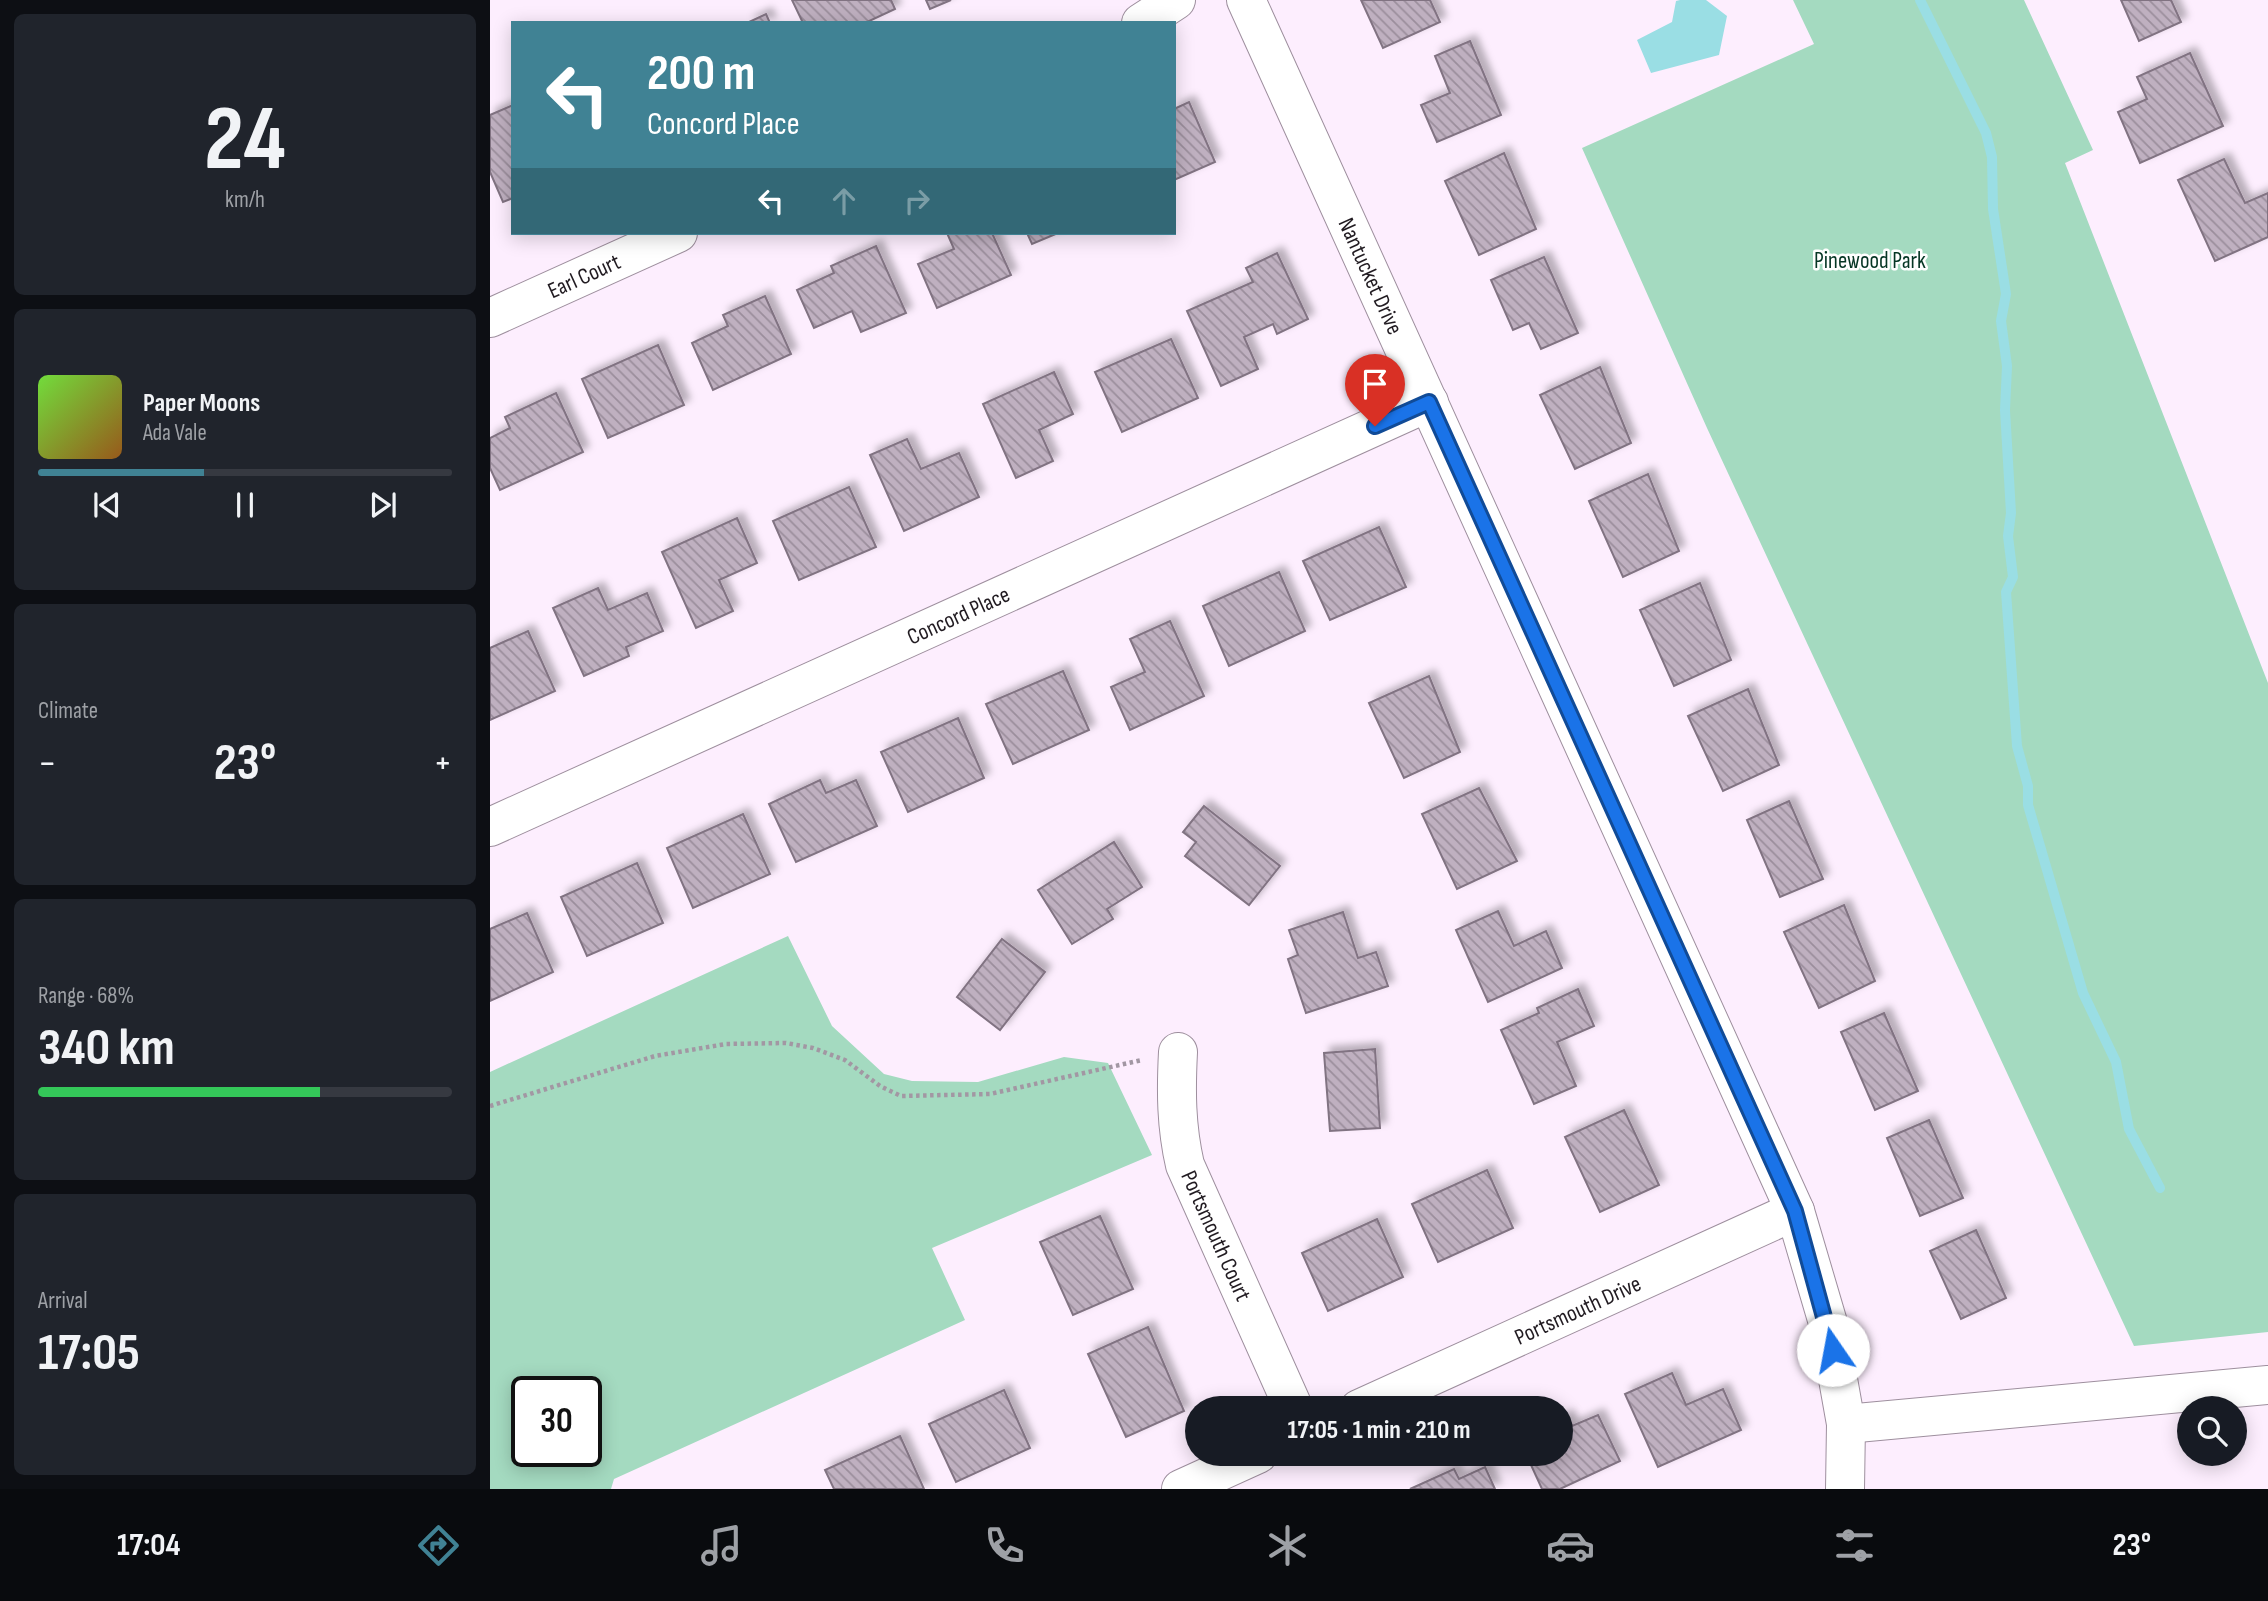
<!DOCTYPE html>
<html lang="en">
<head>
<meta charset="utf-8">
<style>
  body { margin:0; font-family:"Sofia Sans Condensed",sans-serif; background:#20242c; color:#f1f3f6; height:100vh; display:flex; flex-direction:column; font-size:26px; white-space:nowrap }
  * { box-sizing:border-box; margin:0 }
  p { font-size:23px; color:#9ea1a6 }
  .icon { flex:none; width:38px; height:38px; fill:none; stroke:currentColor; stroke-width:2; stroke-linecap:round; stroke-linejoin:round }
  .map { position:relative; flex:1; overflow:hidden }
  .sheet { display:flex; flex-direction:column; gap:14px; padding:14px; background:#0d0f14; width:490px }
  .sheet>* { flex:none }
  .banner { position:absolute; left:21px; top:21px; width:665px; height:214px; border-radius:0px; box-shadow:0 4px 18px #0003; background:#408294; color:#fff; overflow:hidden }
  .fabs { position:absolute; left:1687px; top:1396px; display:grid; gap:14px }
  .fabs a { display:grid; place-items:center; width:70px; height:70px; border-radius:50%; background:#171b24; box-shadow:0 4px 18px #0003; font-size:35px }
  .speed { position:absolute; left:21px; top:1376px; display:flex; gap:14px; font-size:35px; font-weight:700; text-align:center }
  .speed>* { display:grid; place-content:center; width:91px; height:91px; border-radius:50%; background:#171b24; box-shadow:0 4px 18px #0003; line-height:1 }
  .speed .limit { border:4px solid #111; border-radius:10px; background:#fff; color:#111 }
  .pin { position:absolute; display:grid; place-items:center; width:60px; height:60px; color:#fff; margin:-72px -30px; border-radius:50% 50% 50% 0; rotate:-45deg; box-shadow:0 0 7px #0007 }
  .pin .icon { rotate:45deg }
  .me { position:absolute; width:77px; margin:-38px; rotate:348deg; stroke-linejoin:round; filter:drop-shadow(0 0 5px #0008) }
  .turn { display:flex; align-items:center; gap:24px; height:147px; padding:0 21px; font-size:32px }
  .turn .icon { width:91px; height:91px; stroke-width:2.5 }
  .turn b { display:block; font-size:49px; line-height:60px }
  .lanes { display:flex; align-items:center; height:66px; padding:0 21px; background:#0003; justify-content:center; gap:35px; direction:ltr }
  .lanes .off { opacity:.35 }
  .big { font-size:52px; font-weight:700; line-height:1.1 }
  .sheet .widget { flex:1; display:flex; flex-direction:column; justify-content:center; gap:10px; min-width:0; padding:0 24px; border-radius:10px; background:#20242c }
  .sheet .dial { align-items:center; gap:0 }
  .dial b { font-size:91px; line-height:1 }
  .song { display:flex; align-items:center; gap:21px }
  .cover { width:84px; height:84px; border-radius:10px; background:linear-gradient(135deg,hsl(100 70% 55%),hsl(30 70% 35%)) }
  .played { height:7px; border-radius:4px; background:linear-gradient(90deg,#408294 40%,#363941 40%) }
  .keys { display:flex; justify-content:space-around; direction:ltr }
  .heat { display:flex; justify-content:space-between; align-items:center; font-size:38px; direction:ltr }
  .charge { height:10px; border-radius:5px; background:linear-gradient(90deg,#34c759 68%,#363941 0) }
  .trip { position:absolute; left:695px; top:1396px; width:388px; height:70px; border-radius:35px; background:#171b24; box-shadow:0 4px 18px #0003; font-weight:700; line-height:70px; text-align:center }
  .menu { display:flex; height:112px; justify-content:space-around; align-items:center; background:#090b0e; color:#9ea1a6 }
  .menu .icon { width:49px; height:49px }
  .menu .current { color:#408294 }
  .menu b { font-size:32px; color:#f1f3f6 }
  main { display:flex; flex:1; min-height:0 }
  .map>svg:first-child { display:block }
  .green { fill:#a4dac0; fill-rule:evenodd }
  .water { fill:#9adee4 }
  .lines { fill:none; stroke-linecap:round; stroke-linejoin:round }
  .stream { stroke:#9adee4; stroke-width:10 }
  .building { fill:url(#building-back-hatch); stroke:#817382; stroke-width:2; filter:url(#shadow) }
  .minor-casing { stroke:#9e8f9e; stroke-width:40 }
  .path { stroke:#a297a3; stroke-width:4.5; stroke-dasharray:3.5 3.5; stroke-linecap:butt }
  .minor { stroke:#fff; stroke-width:38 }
  .route-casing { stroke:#114b97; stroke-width:18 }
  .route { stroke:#1a73e8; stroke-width:12 }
  .labels { text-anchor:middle; stroke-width:5; stroke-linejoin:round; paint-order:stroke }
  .park-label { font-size:23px; fill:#053624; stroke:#fff }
  .street-label { font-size:23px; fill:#211b21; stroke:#fff }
</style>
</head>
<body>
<main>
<section class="sheet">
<div class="widget dial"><b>24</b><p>km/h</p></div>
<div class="widget">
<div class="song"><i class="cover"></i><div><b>Paper Moons</b><p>Ada Vale</p></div></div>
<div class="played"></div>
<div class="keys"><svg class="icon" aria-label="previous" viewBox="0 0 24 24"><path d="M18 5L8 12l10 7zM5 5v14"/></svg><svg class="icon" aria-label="pause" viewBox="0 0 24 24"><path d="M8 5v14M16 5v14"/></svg><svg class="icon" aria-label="next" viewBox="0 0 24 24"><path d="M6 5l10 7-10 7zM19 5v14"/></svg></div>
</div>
<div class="widget"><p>Climate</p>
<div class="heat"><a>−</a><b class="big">23°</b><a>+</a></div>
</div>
<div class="widget"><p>Range · 68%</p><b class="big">340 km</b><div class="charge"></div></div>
<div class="widget"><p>Arrival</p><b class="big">17:05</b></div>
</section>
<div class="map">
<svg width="1778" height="1489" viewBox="0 0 1778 1489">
  <defs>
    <pattern id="building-back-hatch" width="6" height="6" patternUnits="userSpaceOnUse" patternTransform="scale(1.75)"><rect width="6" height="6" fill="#bfb0c0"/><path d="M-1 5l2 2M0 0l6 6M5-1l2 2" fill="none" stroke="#9b8e9c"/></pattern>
    <filter id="shadow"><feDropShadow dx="6" dy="-6" stdDeviation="3.5" flood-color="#0004"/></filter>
  </defs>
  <rect width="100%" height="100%" fill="#fdeefe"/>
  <!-- green -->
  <g class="green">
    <path d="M1303,0H1534L1603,150L1575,163L1778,683V1332L1644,1346L1217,428L1092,148L1324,44Z"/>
    <path d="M298,936L342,1026L394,1074L422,1081L488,1082L574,1057L618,1063L662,1155L442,1248L475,1320L124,1479L121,1489H0V1072ZM37,1391H96V1451H37Z"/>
  </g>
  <!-- water -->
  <path class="water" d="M1190,0H1216L1237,16L1229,55L1161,73L1147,40L1182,22L1186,1Z"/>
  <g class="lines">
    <!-- stream -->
    <path class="stream" d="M1430,0L1496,133L1502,157L1503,209L1516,294L1511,321L1517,366L1515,410L1521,513L1518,536L1523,577L1516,592L1527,746L1538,786V805L1593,993L1626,1062L1639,1129L1670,1188"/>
  </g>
  <!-- building -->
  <g class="building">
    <path d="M302,0H401L405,9L375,23H313Z"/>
    <path d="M436,0H461L440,9Z"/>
    <path d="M871,0H940L950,22L893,48Z"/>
    <path d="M1631,0H1681L1691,22L1649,41Z"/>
    <path d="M276,14L280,23H257Z"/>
    <path d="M980,41L1011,115L947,142L931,105L960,93L945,56Z"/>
    <path d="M1700,53L1733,126L1650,163L1628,112L1657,99L1647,77Z"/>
    <path d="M699,102L725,162L684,180V109Z"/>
    <path d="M23,105V198L13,202L0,172V115Z"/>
    <path d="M1014,153L1046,229L989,255L955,181Z"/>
    <path d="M1734,159L1755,203L1778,193V237L1725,261L1688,180Z"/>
    <path d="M457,233H502L521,275L447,308L428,264L464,249Z"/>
    <path d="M537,233H568L542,244Z"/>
    <path d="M386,246L416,313L371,332L362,311L324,328L307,290L344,273L341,266Z"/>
    <path d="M787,253L818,319L787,334L783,324L754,337L768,369L731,386L697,311L763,282L756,268Z"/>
    <path d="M1054,257L1088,333L1051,349L1039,323L1023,330L1001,280Z"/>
    <path d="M275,296L301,354L223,390L202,343L238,326L233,315Z"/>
    <path d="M681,339L708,398L632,432L605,372Z"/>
    <path d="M168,345L194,405L118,438L92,379Z"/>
    <path d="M1110,367L1141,443L1085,469L1050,395Z"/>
    <path d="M564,372L583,414L549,430L563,461L526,478L493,404Z"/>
    <path d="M66,393L93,452L10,490L0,468V438L20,428L15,417Z"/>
    <path d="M417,439L431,469L469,453L489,497L414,531L380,455Z"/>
    <path d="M1158,474L1189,551L1133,577L1099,501Z"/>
    <path d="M359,487L386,547L309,580L283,521Z"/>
    <path d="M247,518L267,563L229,580L243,611L206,628L172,552Z"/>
    <path d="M889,527L916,587L840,620L813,561Z"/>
    <path d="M789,572L815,631L739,666L713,606Z"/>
    <path d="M1210,583L1241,660L1184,686L1150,610Z"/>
    <path d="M108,588L118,610L157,593L173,631L136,647L139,656L94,676L63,608Z"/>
    <path d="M680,621L714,696L640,730L621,687L655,672L640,639Z"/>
    <path d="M38,631L65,691L0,720V648Z"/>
    <path d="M573,671L599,730L523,764L496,704Z"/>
    <path d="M939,676L970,752L914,778L879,703Z"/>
    <path d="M1258,689L1289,765L1233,791L1198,716Z"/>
    <path d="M468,718L494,778L418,812L391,752Z"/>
    <path d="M330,780L336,793L366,780L387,826L306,862L279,804Z"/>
    <path d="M989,788L1027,861L967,889L932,814Z"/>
    <path d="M1299,801L1333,879L1290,897L1257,820Z"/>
    <path d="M714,806L790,866L759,905L695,856L706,842L693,832Z"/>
    <path d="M253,814L280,874L203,908L177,848Z"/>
    <path d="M624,842L652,887L617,909L623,919L582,944L548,890Z"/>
    <path d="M147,863L173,923L97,956L71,897Z"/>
    <path d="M1354,905L1385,981L1329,1008L1294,932Z"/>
    <path d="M1008,911L1024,946L1056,931L1072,968L998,1002L966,930Z"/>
    <path d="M853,912L868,958L886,952L898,986L816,1013L798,959L808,955L799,930Z"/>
    <path d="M37,913L63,972L0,1001V929Z"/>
    <path d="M512,939L555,972L510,1030L467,997Z"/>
    <path d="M1088,989L1104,1026L1067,1042L1086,1086L1044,1104L1011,1030L1049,1013L1047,1008Z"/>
    <path d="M1394,1013L1428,1091L1385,1110L1351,1032Z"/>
    <path d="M885,1049L890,1128L840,1131L834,1053Z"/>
    <path d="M1134,1110L1169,1185L1110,1212L1075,1137Z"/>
    <path d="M1439,1120L1473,1198L1430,1216L1397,1138Z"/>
    <path d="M997,1170L1023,1228L948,1262L922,1204Z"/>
    <path d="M610,1216L643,1289L583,1315L550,1242Z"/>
    <path d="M887,1219L913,1277L838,1311L812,1253Z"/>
    <path d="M1486,1230L1516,1298L1471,1319L1440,1251Z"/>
    <path d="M658,1327L694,1411L636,1437L598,1354Z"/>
    <path d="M1182,1373L1196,1405L1233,1389L1251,1430L1168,1467L1135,1394Z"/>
    <path d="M514,1390L540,1448L466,1482L439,1424Z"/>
    <path d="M1108,1415L1130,1461L1070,1489H1052L1036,1454H1071V1419L1077,1416L1082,1426Z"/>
    <path d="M410,1436L434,1489H344L335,1470Z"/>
    <path d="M995,1467L1005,1489H920L964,1469L969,1479Z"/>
  </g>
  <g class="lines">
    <!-- minor casing -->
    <g class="minor-casing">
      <g id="minor">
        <path id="s1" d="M756,0L1305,1211L1338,1323L1356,1424L1355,1489"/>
        <path d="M651,23L686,0"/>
        <path id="s2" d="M0,318L188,233"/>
        <path id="s3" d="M0,827L939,402"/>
        <path id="s4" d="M688,1052C686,1091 686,1126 695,1165L804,1409"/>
        <path id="s5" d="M869,1409L1305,1211"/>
        <path d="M1356,1424L1778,1385"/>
        <path d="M691,1489L768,1454"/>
      </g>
    </g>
    <!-- path -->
    <path class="path" d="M0,1106L165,1056L236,1044L296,1043L323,1048L355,1060L390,1086L411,1096L500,1094L652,1060"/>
    <!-- minor -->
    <use href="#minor" class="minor"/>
  </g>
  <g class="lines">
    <!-- route casing -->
    <g class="route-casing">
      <path id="route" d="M885,426L939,402L1305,1211L1343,1350"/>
    </g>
    <!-- route -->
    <use href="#route" class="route"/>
  </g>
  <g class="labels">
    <!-- park labels -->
    <g class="park-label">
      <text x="1380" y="268">Pinewood Park</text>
    </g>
    <!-- street labels -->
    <g class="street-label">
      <text dy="8" stroke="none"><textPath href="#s2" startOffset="103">Earl Court</textPath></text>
      <text dy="8" stroke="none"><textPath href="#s1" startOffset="303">Nantucket Drive</textPath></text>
      <text dy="8" stroke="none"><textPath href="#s3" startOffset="514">Concord Place</textPath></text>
      <text dy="8" stroke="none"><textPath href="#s4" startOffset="191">Portsmouth Court</textPath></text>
      <text dy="8" stroke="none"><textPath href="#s5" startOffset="240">Portsmouth Drive</textPath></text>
    </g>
  </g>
</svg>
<div class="fabs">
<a><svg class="icon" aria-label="search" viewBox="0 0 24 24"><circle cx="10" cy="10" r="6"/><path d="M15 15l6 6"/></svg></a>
</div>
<div class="speed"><div class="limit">30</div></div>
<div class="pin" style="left:885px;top:426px;background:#d93025"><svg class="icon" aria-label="arrive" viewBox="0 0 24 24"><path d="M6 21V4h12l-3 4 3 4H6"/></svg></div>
<svg class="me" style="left:1343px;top:1350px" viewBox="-20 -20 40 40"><circle r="19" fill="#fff"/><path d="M0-13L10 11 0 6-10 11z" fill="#1a73e8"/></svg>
<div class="trip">17:05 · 1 min · 210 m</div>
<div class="banner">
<div class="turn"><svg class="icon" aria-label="left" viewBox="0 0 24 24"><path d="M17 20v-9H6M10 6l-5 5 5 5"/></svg><div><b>200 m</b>Concord Place</div></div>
<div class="lanes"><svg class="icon" aria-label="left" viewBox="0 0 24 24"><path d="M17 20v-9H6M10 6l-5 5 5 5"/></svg><svg class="icon off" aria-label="ahead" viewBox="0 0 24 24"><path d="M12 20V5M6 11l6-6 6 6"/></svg><svg class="icon off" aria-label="right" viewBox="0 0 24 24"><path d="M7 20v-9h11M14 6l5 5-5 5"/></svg></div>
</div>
</div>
</main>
<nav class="menu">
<b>17:04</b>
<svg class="icon current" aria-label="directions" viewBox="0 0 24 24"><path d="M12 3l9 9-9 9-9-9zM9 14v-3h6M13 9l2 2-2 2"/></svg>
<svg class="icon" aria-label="music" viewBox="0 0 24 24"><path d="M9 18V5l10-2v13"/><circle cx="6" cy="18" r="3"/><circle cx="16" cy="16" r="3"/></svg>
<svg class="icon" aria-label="phone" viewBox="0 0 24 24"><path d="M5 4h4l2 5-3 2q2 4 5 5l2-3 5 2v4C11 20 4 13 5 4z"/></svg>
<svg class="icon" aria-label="climate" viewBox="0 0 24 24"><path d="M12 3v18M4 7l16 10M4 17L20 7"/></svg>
<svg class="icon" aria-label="car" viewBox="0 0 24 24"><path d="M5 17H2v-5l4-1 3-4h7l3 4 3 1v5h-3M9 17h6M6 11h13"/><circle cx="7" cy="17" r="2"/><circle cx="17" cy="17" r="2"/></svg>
<svg class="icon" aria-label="filters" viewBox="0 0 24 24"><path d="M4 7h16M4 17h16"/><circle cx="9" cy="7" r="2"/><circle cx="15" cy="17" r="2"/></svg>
<b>23°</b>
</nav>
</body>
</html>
